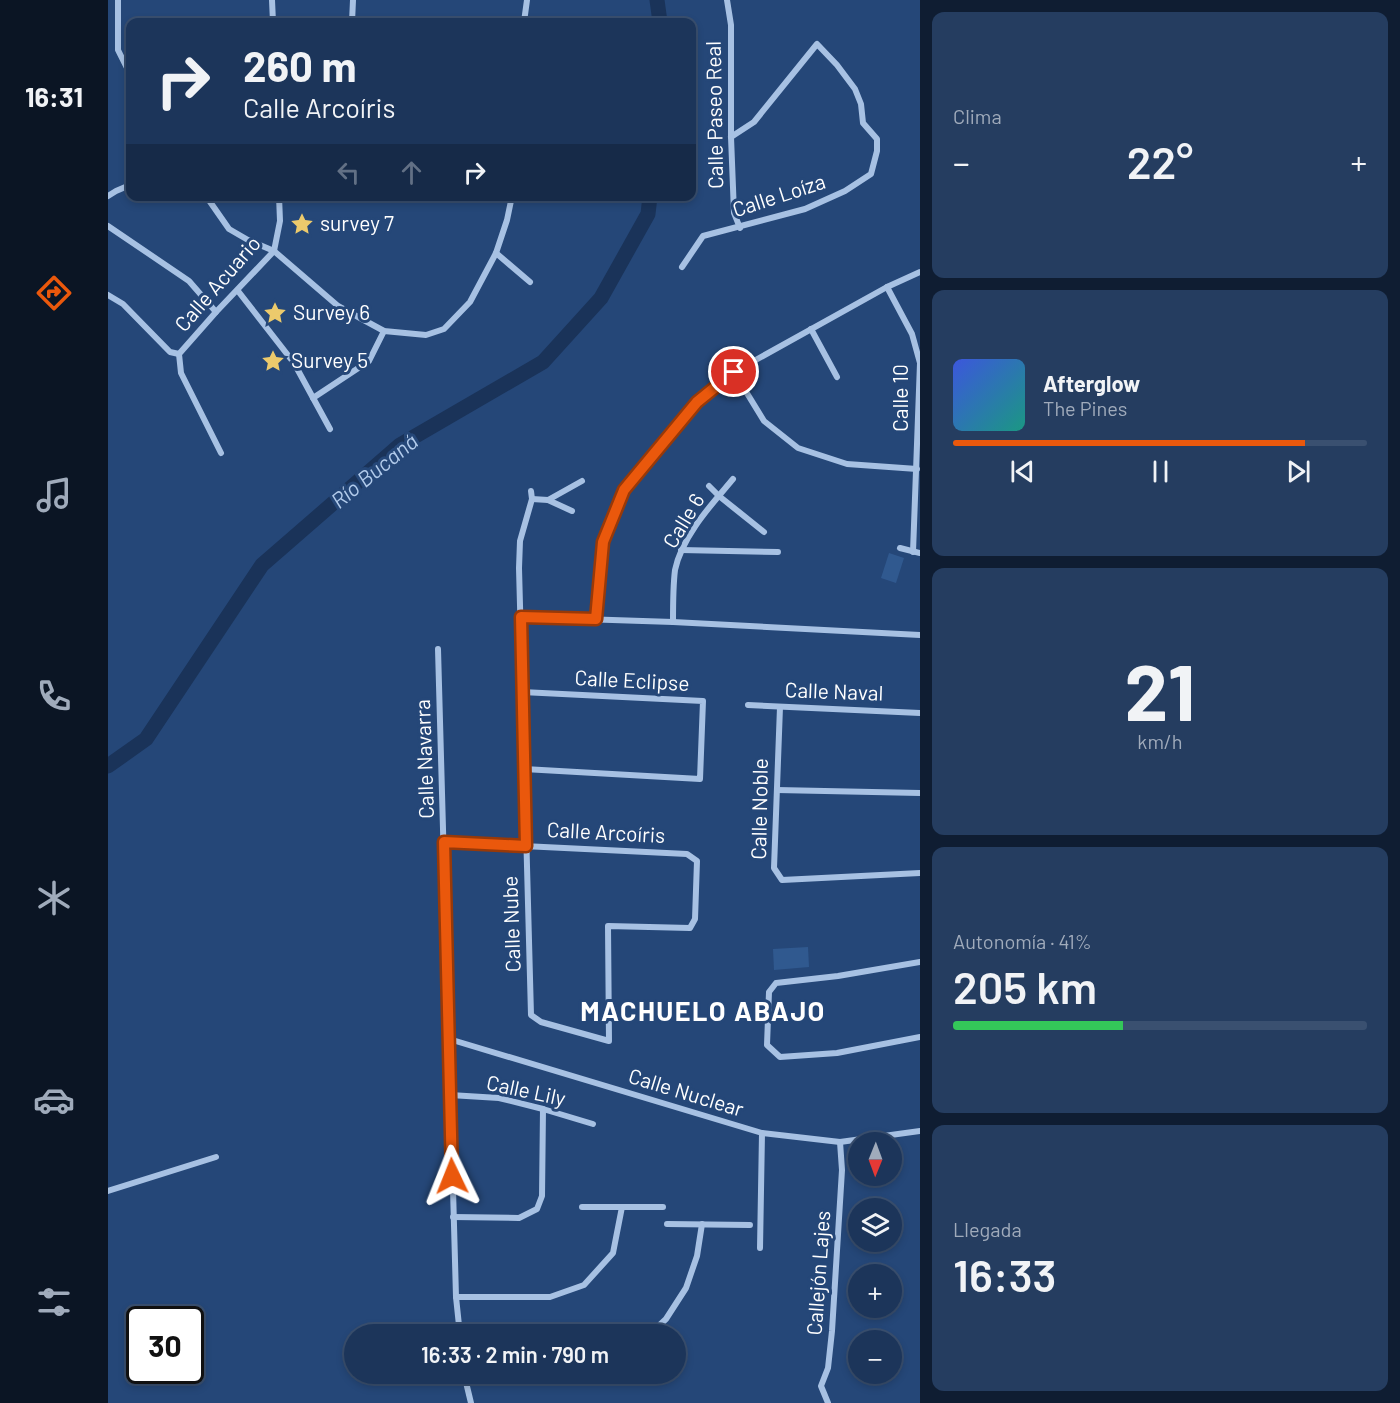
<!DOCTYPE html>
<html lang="es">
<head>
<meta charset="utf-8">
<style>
  body { margin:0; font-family:Barlow,sans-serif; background:#253d60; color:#f1f3f6; height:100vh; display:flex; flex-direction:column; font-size:22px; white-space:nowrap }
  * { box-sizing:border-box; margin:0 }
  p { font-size:20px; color:#a0abbb }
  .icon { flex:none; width:33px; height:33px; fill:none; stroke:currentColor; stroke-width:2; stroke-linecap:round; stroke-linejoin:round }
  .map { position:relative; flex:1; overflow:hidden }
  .sheet { display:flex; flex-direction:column; gap:12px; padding:12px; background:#0f1d32; width:480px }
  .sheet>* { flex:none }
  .banner { position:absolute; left:18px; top:18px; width:570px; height:183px; border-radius:12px; box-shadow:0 3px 9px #0003,0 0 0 2px #3a5070; background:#1c355a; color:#f1f3f6; overflow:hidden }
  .needle { width:39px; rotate:181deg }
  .controls { position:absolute; left:740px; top:1132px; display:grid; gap:12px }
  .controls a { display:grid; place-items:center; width:54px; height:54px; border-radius:50%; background:#1c355a; box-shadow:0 3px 9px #0003,0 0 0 2px #3a5070; font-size:30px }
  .speed { position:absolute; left:18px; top:1306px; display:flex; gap:12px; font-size:30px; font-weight:700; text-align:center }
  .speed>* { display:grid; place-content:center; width:78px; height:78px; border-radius:50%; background:#1c355a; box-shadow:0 3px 9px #0003,0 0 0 2px #3a5070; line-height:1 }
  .speed .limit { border:3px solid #111; border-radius:9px; background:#fff; color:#111 }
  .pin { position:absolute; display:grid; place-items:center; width:51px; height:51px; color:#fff; margin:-26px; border:3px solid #fff; border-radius:50%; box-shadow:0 2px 6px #0007 }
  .me { position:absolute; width:66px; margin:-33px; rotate:358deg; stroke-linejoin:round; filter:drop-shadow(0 0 4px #0008) }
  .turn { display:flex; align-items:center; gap:21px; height:126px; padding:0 18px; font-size:27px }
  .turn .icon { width:78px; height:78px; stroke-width:2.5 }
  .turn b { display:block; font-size:42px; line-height:51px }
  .lanes { display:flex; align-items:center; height:57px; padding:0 18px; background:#0003; justify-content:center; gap:30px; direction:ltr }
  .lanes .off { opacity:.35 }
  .big { font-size:45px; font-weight:600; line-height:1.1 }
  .sheet .widget { flex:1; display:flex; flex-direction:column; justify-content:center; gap:9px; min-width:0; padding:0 21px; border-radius:12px; background:#253d60 }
  .sheet .dial { align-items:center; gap:0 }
  .dial b { font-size:78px; line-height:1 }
  .song { display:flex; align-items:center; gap:18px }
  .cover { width:72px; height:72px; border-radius:9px; background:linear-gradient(135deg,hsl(230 70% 55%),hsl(170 70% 35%)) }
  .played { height:6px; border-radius:3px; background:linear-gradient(90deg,#ea580c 85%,#3a5070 85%) }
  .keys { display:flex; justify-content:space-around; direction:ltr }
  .heat { display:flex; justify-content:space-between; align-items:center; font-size:33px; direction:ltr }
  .charge { height:9px; border-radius:4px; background:linear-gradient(90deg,#34c759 41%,#3a5070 0) }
  .trip { position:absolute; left:236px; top:1324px; width:342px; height:60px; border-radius:30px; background:#1c355a; box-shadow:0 3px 9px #0003,0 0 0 2px #3a5070; font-weight:600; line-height:60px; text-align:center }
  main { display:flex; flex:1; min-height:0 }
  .menu { display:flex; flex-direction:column; width:108px; justify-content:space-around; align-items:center; background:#0b1524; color:#a0abbb }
  .menu .icon { width:42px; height:42px }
  .menu .current { color:#ea580c }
  .menu b { font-size:27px; color:#f1f3f6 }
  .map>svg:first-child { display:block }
  .green { fill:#30598f }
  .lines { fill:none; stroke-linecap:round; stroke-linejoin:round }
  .river { stroke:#1a3359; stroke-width:15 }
  .minor { stroke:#a7c1e3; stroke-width:6 }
  .route-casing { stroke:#983908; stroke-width:15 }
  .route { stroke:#ea580c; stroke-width:10 }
  .labels { text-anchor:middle; stroke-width:6; stroke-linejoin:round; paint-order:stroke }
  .street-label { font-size:21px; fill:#fff; stroke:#254778 }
  .poi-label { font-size:21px; fill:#fff; stroke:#254778; text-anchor:start }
  .water-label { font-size:22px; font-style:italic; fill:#b2cbeb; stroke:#254778 }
  .district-label { font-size:27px; font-weight:bold; letter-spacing:1.5px; fill:#fff; stroke:#254778 }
</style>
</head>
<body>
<main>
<nav class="menu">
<b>16:31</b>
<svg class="icon current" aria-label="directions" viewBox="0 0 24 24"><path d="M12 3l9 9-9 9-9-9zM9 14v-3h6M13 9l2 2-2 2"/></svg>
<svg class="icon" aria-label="music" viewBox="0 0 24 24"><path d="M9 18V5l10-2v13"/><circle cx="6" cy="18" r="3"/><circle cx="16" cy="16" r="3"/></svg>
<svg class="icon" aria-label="phone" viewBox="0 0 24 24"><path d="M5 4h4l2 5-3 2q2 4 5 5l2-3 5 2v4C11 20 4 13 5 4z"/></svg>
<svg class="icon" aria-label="climate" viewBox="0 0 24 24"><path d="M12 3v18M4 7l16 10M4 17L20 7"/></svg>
<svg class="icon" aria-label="car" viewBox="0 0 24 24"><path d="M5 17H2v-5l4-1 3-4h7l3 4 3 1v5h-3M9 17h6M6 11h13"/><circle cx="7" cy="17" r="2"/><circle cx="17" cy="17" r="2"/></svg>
<svg class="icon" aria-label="filters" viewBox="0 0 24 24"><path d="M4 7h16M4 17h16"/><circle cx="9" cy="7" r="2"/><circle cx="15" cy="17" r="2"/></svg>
</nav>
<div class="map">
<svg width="812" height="1403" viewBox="0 0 812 1403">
  <rect width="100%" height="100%" fill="#254778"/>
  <!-- green -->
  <g class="green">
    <path d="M781,553L796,558L788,583L773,578Z"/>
    <path d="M700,947L701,967L666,970L665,949Z"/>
  </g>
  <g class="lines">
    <!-- river -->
    <g class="river">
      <path d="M549,0L552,22"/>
      <path d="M0,766L38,739L154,565L292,445L435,362L493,298L540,214L542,196"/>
    </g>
    <!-- minor -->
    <g class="minor">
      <path d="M10,0V50L22,74"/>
      <path d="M164,0L165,22"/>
      <path d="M619,0L623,25V137L626,213L632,228"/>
      <path d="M244,22L245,0"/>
      <path d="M401,22L416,21"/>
      <path d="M416,22L419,0"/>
      <path d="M0,196L8,191L22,185"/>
      <path d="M98,196L121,229L140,240L166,251L230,306L276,331L318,335L336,329L362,302L388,253L399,220L404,196"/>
      <path d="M0,226L81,281L108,312"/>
      <path d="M388,253L422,282"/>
      <path d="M574,267L595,236L697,209L737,191L763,174L769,151V139L755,123L753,104L747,89L729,65L709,44L646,122L623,137"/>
      <path d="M779,287L804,334L812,363L805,552"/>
      <path d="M130,291L186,363L222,429"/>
      <path d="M0,295L15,304L62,352L71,354"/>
      <path d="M703,329L729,377"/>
      <path d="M626,372L656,421L690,448L739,464L809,469"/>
      <path d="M205,398L261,361L276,331"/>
      <path d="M113,453L73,373L71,354L108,312L166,251L172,221L171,196"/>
      <path d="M601,486L611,496L656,532"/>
      <path d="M424,499L440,500L474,481"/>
      <path d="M440,500L464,511"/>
      <path d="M792,548L812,553"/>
      <path d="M573,550L670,552"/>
      <path d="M413,617L565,622L812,635"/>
      <path d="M488,619L495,542L516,490L589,402L626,372L779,287L812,272"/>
      <path d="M565,622C565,605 565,586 567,570C574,536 604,504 625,479"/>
      <path d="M330,649L348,1297L352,1335"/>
      <path d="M414,692L595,701L592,779L416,769"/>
      <path d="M640,705L812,713"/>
      <path d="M672,707L666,868L674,880L812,873"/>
      <path d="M669,790L812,793"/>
      <path d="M336,842L579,854L589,861L587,919L582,928L500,926L501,1041L433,1022L423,1015L411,568L412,541L424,499L423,491"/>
      <path d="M812,962L730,976L668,983L661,992L659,1045L672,1057L729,1053L812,1037"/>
      <path d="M341,1039L654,1133L732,1142L812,1131"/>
      <path d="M342,1095L391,1098L435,1109L485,1124"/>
      <path d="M0,1191L108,1157"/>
      <path d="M474,1207H555"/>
      <path d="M345,1217L411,1218L429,1209L434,1196L435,1109"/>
      <path d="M559,1224L642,1225"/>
      <path d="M652,1248L654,1133"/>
      <path d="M348,1297H442L476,1285L505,1253L514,1207"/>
      <path d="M541,1335L558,1319L578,1288L589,1256L594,1224"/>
      <path d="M356,1374L363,1403"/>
      <path d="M357,1379L461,1376L467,1374"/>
      <path d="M720,1403L713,1386L720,1368L724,1331L734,1170L732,1142"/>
    </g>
  </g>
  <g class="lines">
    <!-- route casing -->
    <g class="route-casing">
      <path id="route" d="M344,1176L336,842L418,846L413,617L488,619L495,542L516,490L589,402L626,372"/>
    </g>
    <!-- route -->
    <use href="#route" class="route"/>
  </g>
  <!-- icons -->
  <defs>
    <g id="sight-bare" transform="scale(1.8)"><path d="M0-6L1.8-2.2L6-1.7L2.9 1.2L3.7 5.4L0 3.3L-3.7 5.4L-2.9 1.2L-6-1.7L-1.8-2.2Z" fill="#ecca6c" stroke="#254778" stroke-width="2.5" paint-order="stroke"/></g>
  </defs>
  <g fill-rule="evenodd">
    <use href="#sight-bare" x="194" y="224"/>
    <use href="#sight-bare" x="167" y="313"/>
    <use href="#sight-bare" x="165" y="361"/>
  </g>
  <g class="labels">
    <!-- street labels -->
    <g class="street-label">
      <text transform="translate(607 115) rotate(-91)" y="7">Calle Paseo Real</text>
      <text transform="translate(671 196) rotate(-18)" y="7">Calle Loíza</text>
      <text transform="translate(110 284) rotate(-49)" y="7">Calle Acuario</text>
      <text transform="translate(793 398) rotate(-90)" y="7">Calle 10</text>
      <text transform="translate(576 521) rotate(-59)" y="7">Calle 6</text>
      <text transform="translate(524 681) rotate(3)" y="7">Calle Eclipse</text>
      <text transform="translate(726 692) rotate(2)" y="7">Calle Naval</text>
      <text transform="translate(317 759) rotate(-92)" y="7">Calle Navarra</text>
      <text transform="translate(652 809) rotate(-89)" y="7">Calle Noble</text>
      <text transform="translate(498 833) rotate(3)" y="7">Calle Arcoíris</text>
      <text transform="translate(404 924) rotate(-92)" y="7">Calle Nube</text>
      <text transform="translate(418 1091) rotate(12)" y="7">Calle Lily</text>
      <text transform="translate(578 1093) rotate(17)" y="7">Calle Nuclear</text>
      <text transform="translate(711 1273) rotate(-86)" y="7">Callejón Lajes</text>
    </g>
    <!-- poi labels -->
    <g class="poi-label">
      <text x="212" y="231">survey 7</text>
      <text x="185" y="320">Survey 6</text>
      <text x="183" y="368">Survey 5</text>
    </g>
    <!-- water labels -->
    <g class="water-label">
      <text transform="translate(266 471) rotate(-39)" y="8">Río Bucaná</text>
    </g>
    <!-- district labels -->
    <g class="district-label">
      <text x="595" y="1021">MACHUELO ABAJO</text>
    </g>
  </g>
</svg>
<div class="controls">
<a><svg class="needle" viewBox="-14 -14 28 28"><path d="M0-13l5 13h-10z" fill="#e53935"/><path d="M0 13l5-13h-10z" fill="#a0abbb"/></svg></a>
<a><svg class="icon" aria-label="layers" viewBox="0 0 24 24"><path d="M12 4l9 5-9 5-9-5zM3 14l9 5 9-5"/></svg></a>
<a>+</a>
<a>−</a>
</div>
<div class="speed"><div class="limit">30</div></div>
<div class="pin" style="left:626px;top:372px;background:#d93025"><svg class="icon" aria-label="arrive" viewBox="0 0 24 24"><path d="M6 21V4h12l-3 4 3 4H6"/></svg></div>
<svg class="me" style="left:344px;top:1176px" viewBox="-20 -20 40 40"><path d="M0-17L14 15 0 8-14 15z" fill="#ea580c" stroke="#fff" stroke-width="4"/></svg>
<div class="trip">16:33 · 2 min · 790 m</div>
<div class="banner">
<div class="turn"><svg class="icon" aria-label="right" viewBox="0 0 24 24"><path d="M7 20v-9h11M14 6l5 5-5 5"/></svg><div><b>260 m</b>Calle Arcoíris</div></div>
<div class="lanes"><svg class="icon off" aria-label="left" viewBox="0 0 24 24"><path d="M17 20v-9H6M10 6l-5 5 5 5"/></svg><svg class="icon off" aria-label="ahead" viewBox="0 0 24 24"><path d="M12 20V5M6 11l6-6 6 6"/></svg><svg class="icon" aria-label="right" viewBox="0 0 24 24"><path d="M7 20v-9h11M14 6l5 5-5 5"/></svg></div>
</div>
</div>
<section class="sheet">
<div class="widget"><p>Clima</p>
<div class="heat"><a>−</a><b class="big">22°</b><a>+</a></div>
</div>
<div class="widget">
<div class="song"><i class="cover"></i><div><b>Afterglow</b><p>The Pines</p></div></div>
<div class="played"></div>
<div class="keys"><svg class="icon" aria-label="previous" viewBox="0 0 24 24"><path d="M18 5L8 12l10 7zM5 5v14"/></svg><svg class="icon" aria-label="pause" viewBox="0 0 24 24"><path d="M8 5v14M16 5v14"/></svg><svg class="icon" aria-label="next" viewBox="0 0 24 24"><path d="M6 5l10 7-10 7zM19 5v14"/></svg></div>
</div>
<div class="widget dial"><b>21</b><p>km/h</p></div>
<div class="widget"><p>Autonomía · 41%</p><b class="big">205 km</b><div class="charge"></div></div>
<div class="widget"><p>Llegada</p><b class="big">16:33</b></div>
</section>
</main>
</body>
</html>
